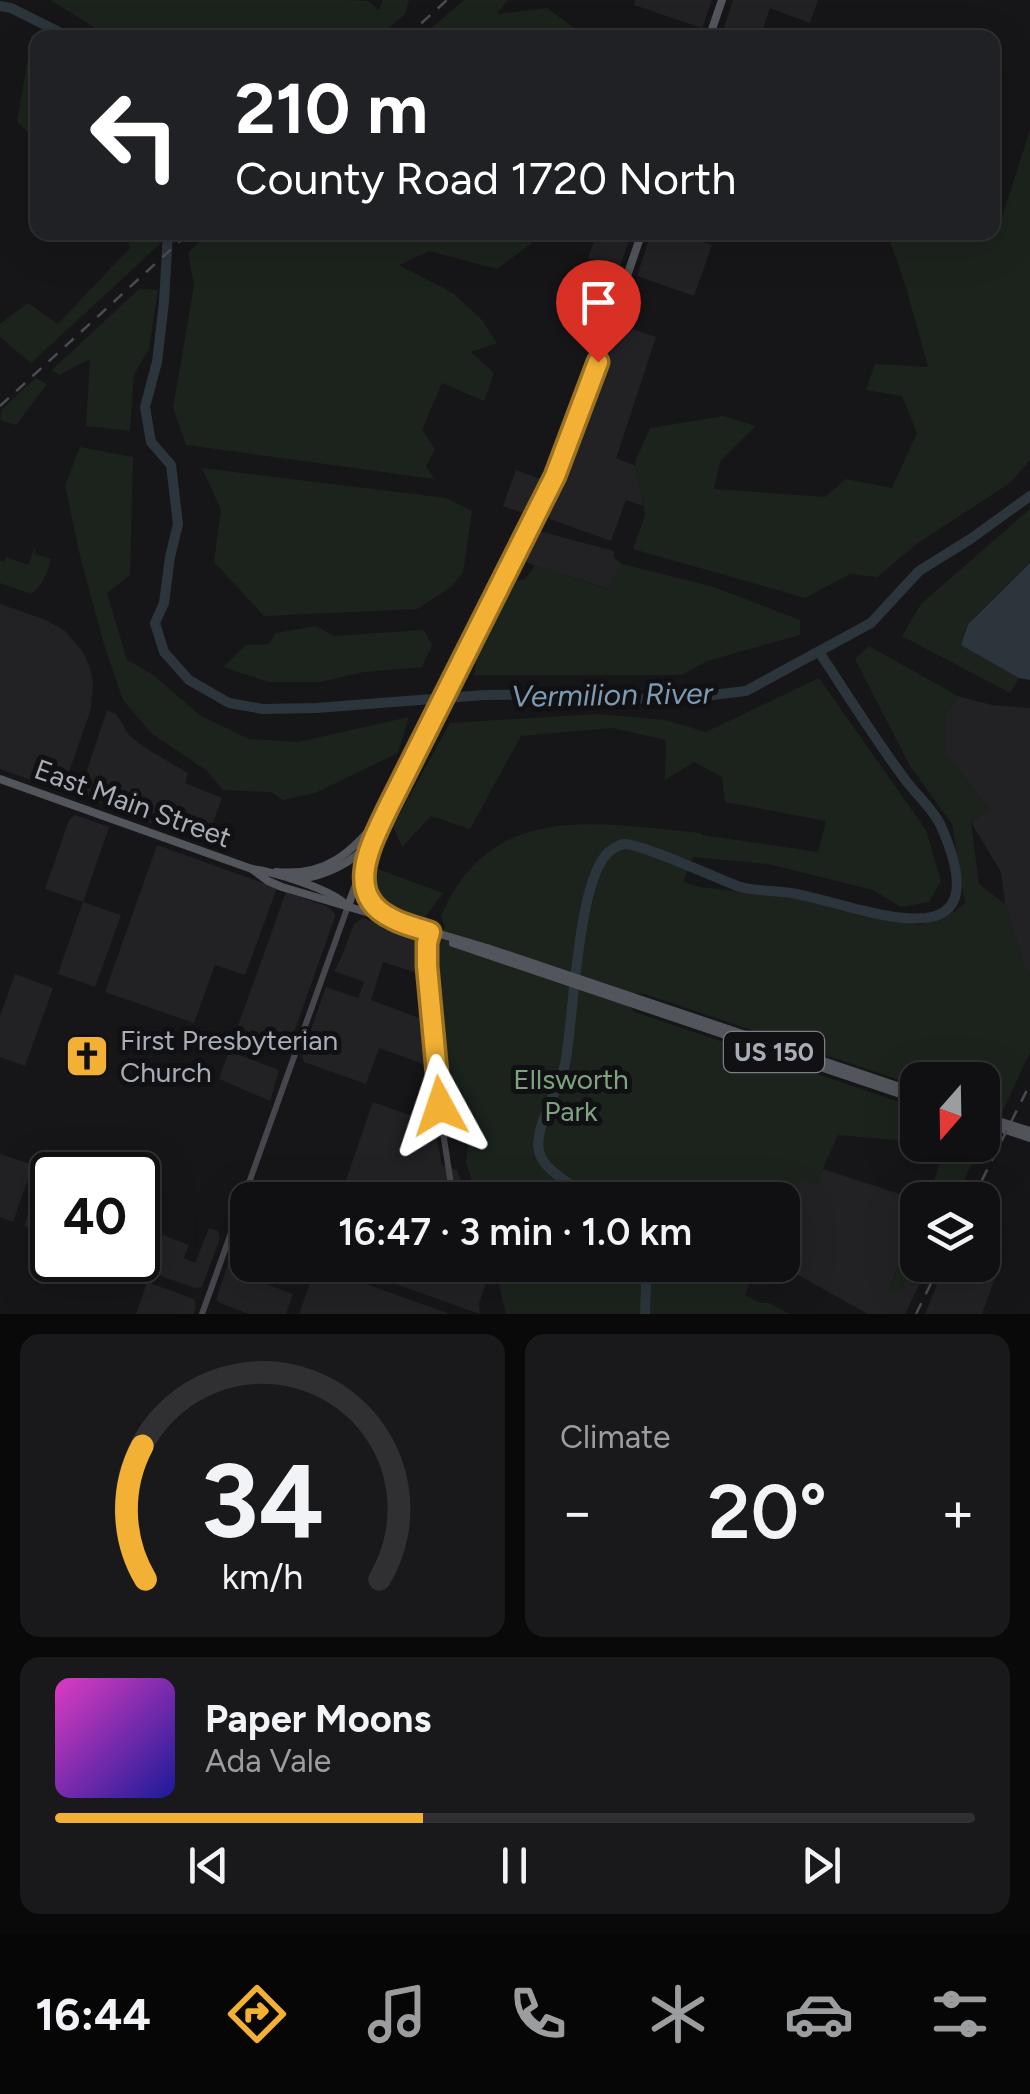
<!DOCTYPE html>
<html lang="en">
<head>
<meta charset="utf-8">
<style>
  body { margin:0; font-family:Figtree,sans-serif; background:#19191b; color:#f1f3f6; height:100vh; display:flex; flex-direction:column; font-size:38px; white-space:nowrap }
  * { box-sizing:border-box; margin:0 }
  p { font-size:32px; color:#9c9d9f }
  .icon { flex:none; width:55px; height:55px; fill:none; stroke:currentColor; stroke-width:2; stroke-linecap:round; stroke-linejoin:round }
  .map { position:relative; height:1314px; overflow:hidden }
  .side { display:flex; flex-direction:column; gap:20px; padding:20px; background:#09090a; flex:1 }
  .side>* { flex:none }
  .top-card { position:absolute; left:30px; top:30px; width:970px; height:210px; border-radius:20px; box-shadow:0 10px 40px #0002,0 0 0 2px #303032; background:#202124; color:#fff; overflow:hidden }
  .needle { width:65px; rotate:200deg }
  .buttons { position:absolute; left:900px; top:1062px; display:grid; gap:20px }
  .buttons a { display:grid; place-items:center; width:100px; height:100px; border-radius:20px; background:#101012; box-shadow:0 10px 40px #0002,0 0 0 2px #303032; font-size:50px }
  .speed { position:absolute; left:30px; top:1152px; display:flex; gap:20px; font-size:50px; font-weight:700; text-align:center }
  .speed>* { display:grid; place-content:center; width:130px; height:130px; border-radius:50%; background:#101012; box-shadow:0 10px 40px #0002,0 0 0 2px #303032; line-height:1 }
  .speed .limit { border:5px solid #111; border-radius:15px; background:#fff; color:#111 }
  .pin { position:absolute; display:grid; place-items:center; width:85px; height:85px; color:#fff; margin:-102px -42px; border-radius:50% 50% 50% 0; rotate:-45deg; box-shadow:0 0 10px #0007 }
  .pin .icon { rotate:45deg }
  .me { position:absolute; width:110px; margin:-55px; rotate:355deg; stroke-linejoin:round; filter:drop-shadow(0 0 8px #0008) }
  .turn { display:flex; align-items:center; gap:35px; height:210px; padding:0 40px; font-size:45px }
  .turn .icon { width:130px; height:130px; stroke-width:2.5 }
  .turn b { display:block; font-size:70px; line-height:85px }
  .big { font-size:75px; font-weight:600; line-height:1.1 }
  .side .widget { flex:1; display:flex; flex-direction:column; justify-content:center; gap:15px; min-width:0; padding:0 35px; border-radius:20px; background:#19191b }
  .side .dial { align-items:center; gap:0 }
  .dial svg { height:260px; overflow:visible; fill:none; stroke:#303032; stroke-width:7; stroke-linecap:round; text-anchor:middle }
  .dial text { fill:#f1f3f6; stroke:none }
  .song { display:flex; align-items:center; gap:30px }
  .cover { width:120px; height:120px; border-radius:15px; background:linear-gradient(135deg,hsl(310 70% 55%),hsl(240 70% 35%)) }
  .played { height:10px; border-radius:5px; background:linear-gradient(90deg,#f2b134 40%,#303032 40%) }
  .keys { display:flex; justify-content:space-around; direction:ltr }
  .heat { display:flex; justify-content:space-between; align-items:center; font-size:55px; direction:ltr }
  .side .tiles { flex:1; display:grid; gap:20px; grid-template-columns:1fr 1fr }
  .widget:last-child { grid-column:span 2 }
  .trip { position:absolute; left:230px; top:1182px; width:570px; height:100px; border-radius:20px; background:#101012; box-shadow:0 10px 40px #0002,0 0 0 2px #303032; font-weight:600; line-height:100px; text-align:center }
  .menu { display:flex; height:160px; justify-content:space-around; align-items:center; background:#060607; color:#9c9d9f }
  .menu .icon { width:70px; height:70px }
  .menu .selected { color:#f2b134 }
  .menu b { font-size:45px; color:#f1f3f6 }
  .map>svg:first-child { display:block }
  .built { fill:#222225 }
  .green { fill:#1c231d }
  .water { fill:#2c353c }
  .lines { fill:none; stroke-linecap:round; stroke-linejoin:round }
  .river { stroke:#2c353c; stroke-width:10 }
  .secondary { stroke:#45474d; stroke-width:6 }
  .primary { stroke:#53555c; stroke-width:8 }
  .rail { stroke:#4a4c52; stroke-width:2.5; stroke-dasharray:12 10; stroke-linecap:butt }
  .route-casing { stroke:#9d7322; stroke-width:25 }
  .route { stroke:#f2b134; stroke-width:18 }
  .labels { text-anchor:middle; stroke-width:10; stroke-linejoin:round; paint-order:stroke }
  .shield { fill:#111113; stroke:#7b7e86; stroke-width:2.5 }
  .shield-label { font-size:25px; font-weight:bold; fill:#a8adb8 }
  .street-label { font-size:28px; fill:#a8adb8; stroke:#111113 }
  .poi-label { font-size:28px; fill:#a8adb8; stroke:#111113; text-anchor:start }
  .park-label { font-size:28px; fill:#7fa381; stroke:#111113 }
  .water-label { font-size:30px; font-style:italic; fill:#7f9bb3; stroke:#111113 }
</style>
</head>
<body>
<div class="map">
<svg width="1030" height="1314" viewBox="0 0 1030 1314">
  <rect width="100%" height="100%" fill="#161618"/>
  <!-- built -->
  <g class="built">
    <path d="M635,0H712L702,28L634,5Z"/>
    <path d="M733,0H818L810,23L770,8L761,34L770,37H725L721,36Z"/>
    <path d="M597,233H632L619,269L588,258Z"/>
    <path d="M651,233H675L712,245L694,296L637,276Z"/>
    <path d="M624,326L656,337L616,458L636,466L643,506L626,500L611,541L550,519L546,516L579,439L619,327Z"/>
    <path d="M516,470L543,480L528,511L523,513L503,506Z"/>
    <path d="M539,531L614,551V558L622,564L609,589L535,566L524,561Z"/>
    <path d="M0,604L46,620L65,631L83,652L90,668L93,683L91,709L65,783L61,788L51,787L0,769Z"/>
    <path d="M958,696L992,705L1030,708V974L1025,967L1005,904L1001,872L971,822L989,810L946,754L945,715Z"/>
    <path d="M107,710L116,714L129,735L142,746L188,773L185,783L222,798L206,842L148,822L83,796L81,788Z"/>
    <path d="M75,815L109,827L83,902L121,915L95,987L58,974L83,902L45,889L69,820Z"/>
    <path d="M157,845L277,888L245,975L215,965L194,1023L105,992Z"/>
    <path d="M286,892L326,906L334,912L335,917L288,1049L281,1054L234,1037Z"/>
    <path d="M363,918L419,938L423,975L383,962L371,1000L427,1021L432,1067L379,1048L366,1084L304,1062L302,1055L326,987L358,998L364,982L334,971L341,958L354,924Z"/>
    <path d="M15,974L53,988L25,1066L0,1057V1016Z"/>
    <path d="M229,1051L279,1070L270,1101L219,1079Z"/>
    <path d="M373,1102L434,1124L442,1165L457,1170L465,1192L474,1200H339Z"/>
    <path d="M0,1154L33,1165L13,1222L0,1217Z"/>
    <path d="M823,1169L918,1200L917,1222L912,1225L890,1289L899,1293L907,1275L910,1286L920,1283L905,1314H868L780,1265H782L783,1213L785,1207L798,1179L816,1184Z"/>
    <path d="M44,1170L59,1175H52V1237L24,1226Z"/>
    <path d="M209,1228L218,1231L220,1238L202,1287L195,1288L150,1272L163,1235L189,1245L184,1258L195,1263Z"/>
    <path d="M244,1240L247,1242L248,1265H273L266,1284L293,1294L286,1314H249L220,1303L216,1300L234,1246Z"/>
    <path d="M342,1265H492L479,1304L480,1314Z"/>
    <path d="M945,1265H974L997,1273L982,1314H925Z"/>
    <path d="M316,1266L450,1314H299Z"/>
    <path d="M147,1282L194,1299L196,1306L194,1314H136Z"/>
  </g>
  <!-- green -->
  <g class="green">
    <path d="M50,0H349L368,1L379,10L383,0H409L405,14L378,37H110Z"/>
    <path d="M464,0H508L497,14L547,8L585,36L421,37Z"/>
    <path d="M32,34L37,38V140L17,122Z"/>
    <path d="M1030,130V460L1010,483L918,543L877,577L850,574L805,598L633,549L645,515L635,462L650,428L723,416L756,426L720,461L714,489L825,497L846,479L892,488L917,433L902,396L866,390L875,364L928,367L906,287L887,233L992,232L993,226L1002,217Z"/>
    <path d="M127,233H159L160,244L31,363L0,337V324L28,303L58,324L130,248Z"/>
    <path d="M208,233H533L535,241L497,269L429,251L399,265L453,293L482,320L497,343L471,352L494,373L484,401L442,383L422,430L435,449L426,466L434,479L186,445L173,408L194,286L188,253Z"/>
    <path d="M139,289L158,290L149,349L134,374L130,431L86,426L90,359L59,375L52,370Z"/>
    <path d="M36,378L47,384L16,425L0,420L2,409Z"/>
    <path d="M80,447L133,457L130,575L107,593L127,660L152,674L201,716L249,739L298,742L409,717L398,753L315,793L283,800L271,792L223,790L207,771L151,733L123,700L104,644L80,556L65,485Z"/>
    <path d="M202,468L446,498L472,511L463,573L451,587L417,609L264,616L214,562L221,510Z"/>
    <path d="M1030,509V563L968,623L961,644L1019,678L1010,693L902,636L921,604Z"/>
    <path d="M35,547V554L51,559C47,574 43,585 31,594L0,583V561L4,562L6,557L28,565Z"/>
    <path d="M622,564L714,587L800,620V635L707,661L682,675H474L477,659L516,581L525,579L535,566L608,589Z"/>
    <path d="M316,626L334,636L424,630L432,645L422,667L364,672L320,682H269L223,667L246,645L269,644L276,633Z"/>
    <path d="M869,646L958,696L945,715L946,754L989,810L971,822L979,884L1005,904L1025,966L1030,974V1052L1002,1113L983,1106L982,1080H918L917,1086L645,994L634,993L630,1007L635,1012L917,1108V1142L838,1135L816,1184L799,1180L800,1194L789,1209L784,1207L783,1213L782,1200H477L466,1162L469,1136L465,1130L454,1135L451,1114H447L450,1110L447,1090L444,1083L435,998L434,949L445,927L441,916C492,798 598,824 701,833L702,835L818,852L826,821L725,802L722,777L694,762L665,780L666,740L612,728L521,736L470,829L431,816L402,847L393,826L450,723L597,714L665,720L706,732L819,678L926,830L941,881L929,902L901,907L873,890L768,864L693,857L683,882L699,887L794,898L861,916L920,925L954,912L965,903L952,824L910,766L855,659Z"/>
    <path d="M372,867L443,893L423,920L417,919C390,908 363,904 372,867Z"/>
    <path d="M928,1145H982L953,1200H924L937,1173L942,1151Z"/>
    <path d="M917,1222L918,1265H931L920,1283L909,1286L906,1277L899,1293L890,1290L912,1225Z"/>
    <path d="M494,1265H757L745,1295L761,1303H769L790,1314H506Z"/>
  </g>
  <!-- water -->
  <path class="water" d="M1030,563V680L1019,678L961,645L968,624Z"/>
  <g class="lines">
    <!-- river -->
    <g class="river">
      <path d="M0,6L11,8L71,38"/>
      <path d="M168,232L164,302L157,362L145,407L151,442L171,465L178,524L170,557L164,603L155,623L164,652L189,680L229,703L263,709L316,708L484,695L557,694L619,699L687,698L746,691L871,623L919,571L972,538L1030,496"/>
      <path d="M594,1200C580,1190 548,1173 541,1157C529,1133 560,1089 565,1064C574,1019 577,876 610,851C614,848 619,845 624,844C637,842 719,879 737,886C756,892 778,890 797,894C868,909 1003,967 941,826C933,808 915,794 904,778C874,738 847,694 819,652"/>
      <path d="M643,1265L646,1285L645,1314"/>
    </g>
    <!-- secondary -->
    <g class="secondary">
      <path d="M430,932L427,943V966L441,1119L452,1191L449,1200"/>
      <path d="M202,1314L348,906"/>
    </g>
    <!-- primary -->
    <g class="primary">
      <path d="M709,38L722,0"/>
      <path d="M0,779L252,869C274,872 327,888 344,903"/>
      <path d="M252,869L268,881L282,887L487,948L918,1093"/>
      <path d="M364,871L368,895L385,915"/>
      <path d="M276,872C327,877 350,853 381,817"/>
      <path d="M299,879C324,876 353,863 369,843"/>
      <path d="M348,906C398,771 474,647 536,517C579,425 609,328 642,232"/>
      <path d="M453,943L918,1100"/>
      <path d="M982,1116L1030,1131"/>
      <path d="M982,1122L1030,1138"/>
    </g>
    <!-- rail -->
    <g class="rail">
      <path d="M405,38L447,0"/>
      <path d="M0,406L190,232"/>
      <path d="M972,1200L1030,1084"/>
      <path d="M916,1314L940,1265"/>
    </g>
  </g>
  <g class="lines">
    <!-- route casing -->
    <g class="route-casing">
      <path id="route" d="M440,1106L427,966V943L430,932C418,928 404,925 393,919C342,895 371,844 388,808L555,476L598,362"/>
    </g>
    <!-- route -->
    <use href="#route" class="route"/>
  </g>
  <!-- icons -->
  <defs>
    <g id="church-square" transform="scale(2.25)"><rect x="-9" y="-9" width="18" height="18" rx="4" fill="#f2b134" stroke="#111113"/><path d="M-1.2-6h2.4v3.5h3.3v2.4h-3.3V6h-2.4V-.1h-3.3v-2.4h3.3Z" fill="#111"/></g>
  </defs>
  <g fill-rule="evenodd">
    <use href="#church-square" x="87" y="1056"/>
  </g>
  <g class="labels">
    <!-- shield labels -->
    <rect class="shield" x="724" y="1032" width="100" height="40" rx="8"/>
    <g class="shield-label">
      <text x="774" y="1061">US 150</text>
    </g>
    <!-- street labels -->
    <g class="street-label">
      <text transform="translate(133 803) rotate(20)" y="10">East Main Street</text>
    </g>
    <!-- poi labels -->
    <g class="poi-label">
      <text x="120" y="1050">First Presbyterian<tspan x="120" dy="32">Church</tspan></text>
    </g>
    <!-- park labels -->
    <g class="park-label">
      <text x="571" y="1089">Ellsworth<tspan x="571" dy="32">Park</tspan></text>
    </g>
    <!-- water labels -->
    <g class="water-label">
      <text transform="translate(612 695) rotate(-1)" y="10">Vermilion River</text>
    </g>
  </g>
</svg>
<div class="buttons">
<a><svg class="needle" viewBox="-14 -14 28 28"><path d="M0-13l5 13h-10z" fill="#e53935"/><path d="M0 13l5-13h-10z" fill="#9c9d9f"/></svg></a>
<a><svg class="icon" aria-label="layers" viewBox="0 0 24 24"><path d="M12 4l9 5-9 5-9-5zM3 14l9 5 9-5"/></svg></a>
</div>
<div class="speed"><div class="limit">40</div></div>
<div class="pin" style="left:598px;top:362px;background:#d93025"><svg class="icon" aria-label="arrive" viewBox="0 0 24 24"><path d="M6 21V4h12l-3 4 3 4H6"/></svg></div>
<svg class="me" style="left:440px;top:1106px" viewBox="-20 -20 40 40"><path d="M0-17L14 15 0 8-14 15z" fill="#f2b134" stroke="#fff" stroke-width="4"/></svg>
<div class="trip">16:47 · 3 min · 1.0 km</div>
<div class="top-card">
<div class="turn"><svg class="icon" aria-label="left" viewBox="0 0 24 24"><path d="M17 20v-9H6M10 6l-5 5 5 5"/></svg><div><b>210 m</b>County Road 1720 North</div></div>
</div>
</div>
<section class="side">
<div class="tiles">
<div class="widget dial"><svg viewBox="0 0 100 80">
<path d="M14 69A42 42 0 1 1 86 69"/>
<path d="M14 69A42 42 0 0 1 13 28" stroke="#f2b134"/>
<text x="50" y="56" font-size="32" font-weight="700">34</text>
<text x="50" y="72" font-size="11">km/h</text>
</svg></div>
<div class="widget"><p>Climate</p>
<div class="heat"><a>−</a><b class="big">20°</b><a>+</a></div>
</div>
<div class="widget">
<div class="song"><i class="cover"></i><div><b>Paper Moons</b><p>Ada Vale</p></div></div>
<div class="played"></div>
<div class="keys"><svg class="icon" aria-label="previous" viewBox="0 0 24 24"><path d="M18 5L8 12l10 7zM5 5v14"/></svg><svg class="icon" aria-label="pause" viewBox="0 0 24 24"><path d="M8 5v14M16 5v14"/></svg><svg class="icon" aria-label="next" viewBox="0 0 24 24"><path d="M6 5l10 7-10 7zM19 5v14"/></svg></div>
</div>
</div>
</section>
<nav class="menu">
<b>16:44</b>
<svg class="icon selected" aria-label="directions" viewBox="0 0 24 24"><path d="M12 3l9 9-9 9-9-9zM9 14v-3h6M13 9l2 2-2 2"/></svg>
<svg class="icon" aria-label="music" viewBox="0 0 24 24"><path d="M9 18V5l10-2v13"/><circle cx="6" cy="18" r="3"/><circle cx="16" cy="16" r="3"/></svg>
<svg class="icon" aria-label="phone" viewBox="0 0 24 24"><path d="M5 4h4l2 5-3 2q2 4 5 5l2-3 5 2v4C11 20 4 13 5 4z"/></svg>
<svg class="icon" aria-label="climate" viewBox="0 0 24 24"><path d="M12 3v18M4 7l16 10M4 17L20 7"/></svg>
<svg class="icon" aria-label="car" viewBox="0 0 24 24"><path d="M5 17H2v-5l4-1 3-4h7l3 4 3 1v5h-3M9 17h6M6 11h13"/><circle cx="7" cy="17" r="2"/><circle cx="17" cy="17" r="2"/></svg>
<svg class="icon" aria-label="filters" viewBox="0 0 24 24"><path d="M4 7h16M4 17h16"/><circle cx="9" cy="7" r="2"/><circle cx="15" cy="17" r="2"/></svg>
</nav>
</body>
</html>
